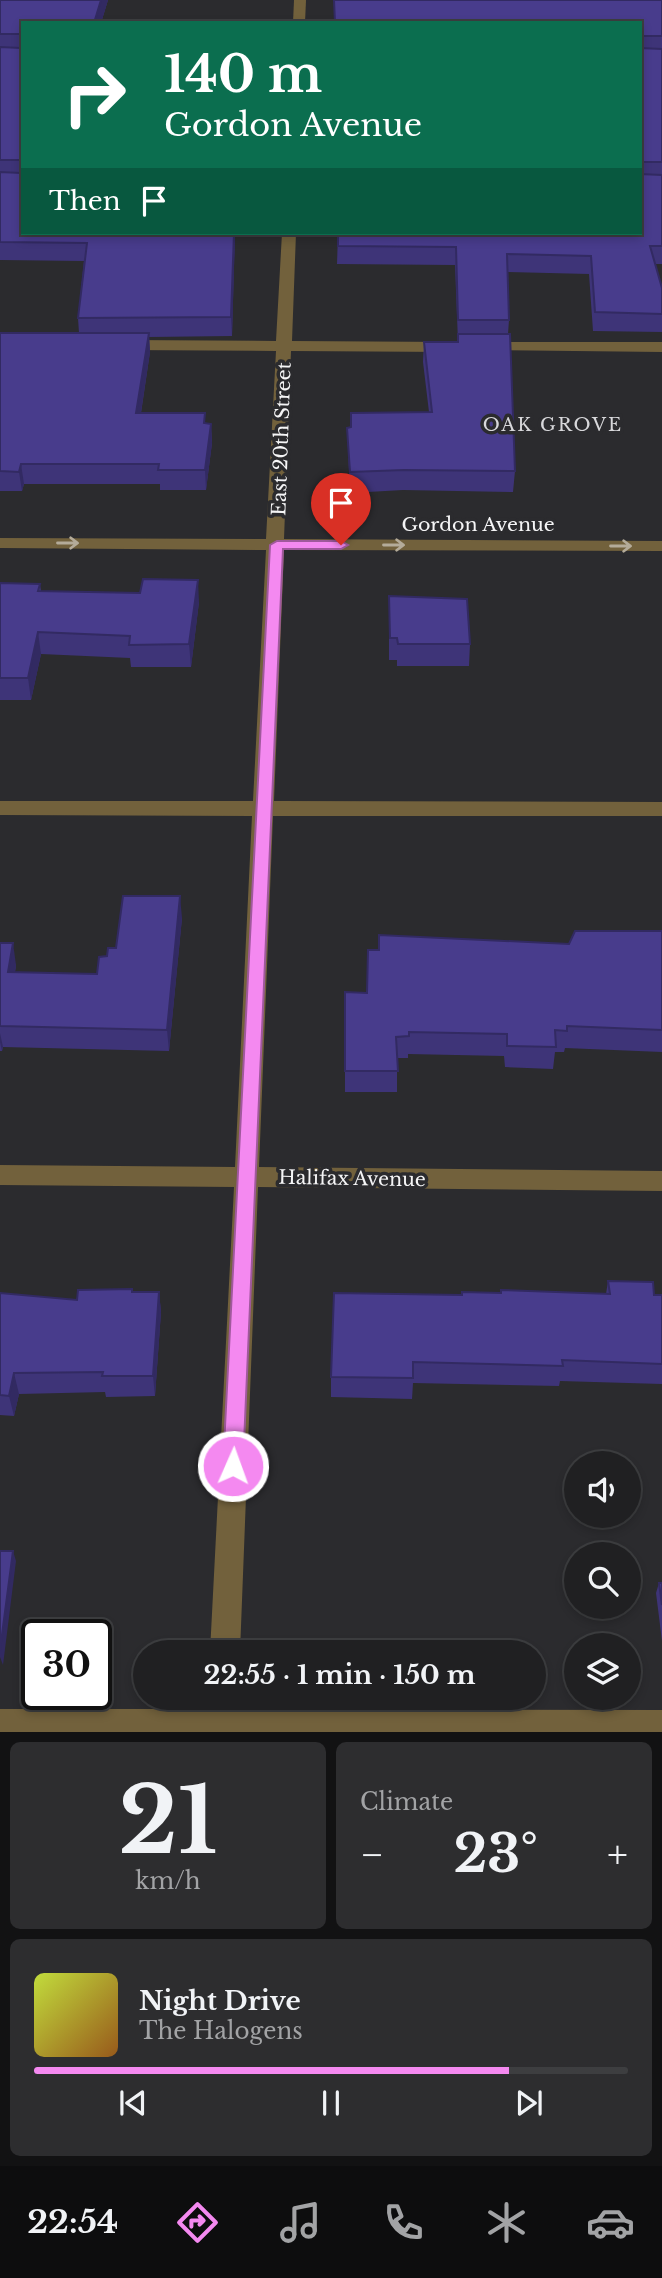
<!DOCTYPE html>
<html lang="en">
<head>
<meta charset="utf-8">
<style>
  body { margin:0; font-family:"Libre Baskerville",serif; background:#2d2d2f; color:#f1f3f6; height:100vh; display:flex; flex-direction:column; font-size:26px; white-space:nowrap }
  * { box-sizing:border-box; margin:0 }
  p { font-size:23px; color:#a2a3a5 }
  .icon { flex:none; width:38px; height:38px; fill:none; stroke:currentColor; stroke-width:2; stroke-linecap:round; stroke-linejoin:round }
  .map { position:relative; height:1732px; overflow:hidden }
  .details { display:flex; flex-direction:column; gap:10px; padding:10px; background:#121213; flex:1 }
  .details>* { flex:none }
  .guide { position:absolute; left:21px; top:21px; width:621px; height:214px; border-radius:0px; box-shadow:0 4px 10px #0003,0 0 0 2px #3d3e40; background:#0b6e4f; color:#fff; overflow:hidden }
  .tools { position:absolute; left:564px; top:1451px; display:grid; gap:14px }
  .tools a { display:grid; place-items:center; width:77px; height:77px; border-radius:50%; background:#202022; box-shadow:0 4px 10px #0003,0 0 0 2px #3d3e40; font-size:35px }
  .speed { position:absolute; left:21px; top:1619px; display:flex; gap:14px; font-size:35px; font-weight:700; text-align:center }
  .speed>* { display:grid; place-content:center; width:91px; height:91px; border-radius:50%; background:#202022; box-shadow:0 4px 10px #0003,0 0 0 2px #3d3e40; line-height:1 }
  .speed .limit { border:4px solid #111; border-radius:10px; background:#fff; color:#111 }
  .pin { position:absolute; display:grid; place-items:center; width:60px; height:60px; color:#fff; margin:-72px -30px; border-radius:50% 50% 50% 0; rotate:-45deg; box-shadow:0 0 7px #0007 }
  .pin .icon { rotate:45deg }
  .me { position:absolute; width:77px; margin:-38px; rotate:2deg; stroke-linejoin:round; filter:drop-shadow(0 0 5px #0008) }
  .turn { display:flex; align-items:center; gap:24px; height:147px; padding:0 28px; font-size:32px }
  .turn .icon { width:91px; height:91px; stroke-width:2.5 }
  .turn b { display:block; font-size:49px; line-height:60px }
  .then { display:flex; align-items:center; height:66px; padding:0 28px; background:#0003; gap:14px; font-size:26px }
  .big { font-size:52px; font-weight:700; line-height:1.1 }
  .details .card { flex:1; display:flex; flex-direction:column; justify-content:center; gap:10px; min-width:0; padding:0 24px; border-radius:10px; background:#2d2d2f }
  .details .dial { align-items:center; gap:0 }
  .dial b { font-size:91px; line-height:1 }
  .song { display:flex; align-items:center; gap:21px }
  .cover { width:84px; height:84px; border-radius:10px; background:linear-gradient(135deg,hsl(70 70% 55%),hsl(30 70% 35%)) }
  .played { height:7px; border-radius:4px; background:linear-gradient(90deg,#f489f0 80%,#3d3e40 80%) }
  .keys { display:flex; justify-content:space-around; direction:ltr }
  .heat { display:flex; justify-content:space-between; align-items:center; font-size:38px; direction:ltr }
  .details .tiles { flex:1; display:grid; gap:10px; grid-template-columns:1fr 1fr }
  .card:last-child { grid-column:span 2 }
  .trip { position:absolute; left:133px; top:1640px; width:413px; height:70px; border-radius:35px; background:#202022; box-shadow:0 4px 10px #0003,0 0 0 2px #3d3e40; font-weight:700; line-height:70px; text-align:center }
  .menu { display:flex; height:112px; justify-content:space-around; align-items:center; background:#0d0d0e; color:#a2a3a5 }
  .menu .icon { width:49px; height:49px }
  .menu .current { color:#f489f0 }
  .menu b { font-size:32px; color:#f1f3f6 }
  .map>svg:first-child { display:block }
  .lines { fill:none; stroke-linecap:round; stroke-linejoin:round }
  .minor { fill:#72613c; fill-rule:evenodd }
  .wall { fill:#3e3478 }
  .shaded-wall { fill:#322a62 }
  .building { fill:#483c8c; stroke:#322a62; stroke-width:2 }
  .oneway { stroke:#b4ab99 }
  .route { fill:#f489f0; stroke:#9f599c; stroke-width:2 }
  .labels { text-anchor:middle; stroke-width:7; stroke-linejoin:round; paint-order:stroke }
  .far-neighbourhood-label { font-size:18px; letter-spacing:2px; fill:#d8d8db; stroke:#2b2b2e }
  .street-label { font-size:19px; fill:#f5f5f6; stroke:#2b2b2e }
</style>
</head>
<body>
<div class="map">
<svg width="662" height="1732" viewBox="0 0 662 1732">
  <rect width="100%" height="100%" fill="#2b2b2e"/>
  <g class="lines">
    <!-- minor -->
    <g class="minor">
      <path d="M294,0H306L305,23H293Z"/>
      <path d="M282,233H296L292,341L450,342L458,347L450,352L291,351L284,539L662,541V551L284,550L274,801L662,802V816H273L259,1167L662,1171V1191L258,1187L240,1652H210L234,1187L0,1185V1165L235,1167L252,816L0,815V801H253L266,550L0,548V538L266,539L276,351L122,350L114,345L122,340L276,341Z"/>
      <path d="M482,342H662V352L477,350L474,347Z"/>
      <path d="M208,1698H238L237,1709L662,1710V1732H0V1709H207Z"/>
    </g>
  </g>
  <!-- wall -->
  <g class="wall">
    <path d="M0,0H108L101,23H23V233H235L232,336L149,337L150,352L141,413L211,424L212,443L206,490H160V484H24L22,491H0V333H79L78,318L84,261L0,260Z"/>
    <path d="M334,0H662V264H655L662,288V332L593,331L589,274L507,272L509,320L508,334L515,471L513,492L403,490L350,493L347,428L351,427V413L429,412L423,362L424,342H458L455,265L337,264L338,233H640Z"/>
    <path d="M0,583L40,584L41,591L199,602L191,667H131L130,658L41,654L31,700H0Z"/>
    <path d="M389,596L470,644L469,666H397V660H389Z"/>
    <path d="M182,918L169,1051L3,1047L2,1051H0V943L16,965L15,972L97,974L107,956L116,948Z"/>
    <path d="M662,931V1052L565,1048L564,1052H555L553,1069L505,1067L504,1056L408,1054V1058H397V1092H345V992L367,993L569,944Z"/>
    <path d="M608,1281L654,1295H662V1384L560,1381L559,1386L413,1383L412,1399L331,1397V1377L462,1295L501,1293L606,1294Z"/>
    <path d="M132,1292H159L161,1312L155,1396L106,1397L105,1392L19,1394L14,1416L0,1415V1293L77,1300Z"/>
    <path d="M659,1583H662V1641L656,1593Z"/>
  </g>
  <!-- shaded-wall -->
  <g class="shaded-wall">
    <path d="M101,0H108L101,23H94Z"/>
    <path d="M234,233H235L232,336L231,317Z"/>
    <path d="M149,333L150,352L138,432L136,413Z"/>
    <path d="M211,424L212,443L206,490L205,470Z"/>
    <path d="M21,464L24,484L22,491L19,472Z"/>
    <path d="M198,580L199,602L191,667L189,644Z"/>
    <path d="M38,632L41,654L31,700L28,678Z"/>
    <path d="M180,896L182,918L169,1051L167,1030Z"/>
    <path d="M13,943L16,965L12,993L8,972Z"/>
    <path d="M0,1033L3,1047L2,1051L0,1042Z"/>
    <path d="M159,1292L161,1312L155,1396L153,1376Z"/>
    <path d="M14,1373L19,1394L14,1416L9,1396Z"/>
    <path d="M13,1551L16,1561L3,1665L0,1657V1650Z"/>
  </g>
  <!-- building -->
  <g class="building">
    <path d="M0,0H101L94,23H23V36L21,34H0Z"/>
    <path d="M334,0H662V36H642L640,37V23H335Z"/>
    <path d="M23,41V161L21,160H0V47L21,48Z"/>
    <path d="M640,48L662,49V162H642L640,163Z"/>
    <path d="M23,165V233H234L231,317L78,318L87,243L0,242V172L21,173Z"/>
    <path d="M640,174L662,175V246H650L662,288V314L595,312L591,256L507,254L509,320H458L456,247L338,246V233H640Z"/>
    <path d="M0,333H149L136,413H205L204,423L211,424L205,470H158L159,464H21L19,472L0,471Z"/>
    <path d="M458,334H510L515,471L404,470L350,472L347,428L351,427V413L432,412L424,342H458Z"/>
    <path d="M143,579L198,580L189,644L129,645L130,636L38,632L28,678H0V583L40,584L38,591L140,593Z"/>
    <path d="M389,596L467,599L470,644H398L397,638H390Z"/>
    <path d="M123,896H180L167,1030L0,1026V943H13L8,972L97,974L99,957L107,956L108,948H116Z"/>
    <path d="M575,931H662V1030L567,1026V1031L555,1030L556,1047L507,1046V1034L409,1032V1036L396,1037L398,1071H345V992L367,993L368,950H379V935L569,944Z"/>
    <path d="M608,1281L653,1282L654,1295H662V1364L562,1360L563,1366L413,1362V1378L331,1377L334,1293L462,1295V1292L501,1293V1290L610,1294Z"/>
    <path d="M132,1289V1292H159L153,1376H102L103,1372L14,1373L9,1396L0,1395V1293L77,1300L78,1290Z"/>
    <path d="M0,1551H13L0,1650Z"/>
    <path d="M659,1583H662V1605Z"/>
  </g>
  <!-- one-way arrows -->
  <defs><path id="oneway-shaft" d="M-6 0H5M1.5-3L5.5 0L1.5 3" fill="none" stroke-width="1.6" stroke-linecap="round" stroke-linejoin="round" transform="scale(1.75)"/></defs>
  <g class="oneway">
    <use href="#oneway-shaft" transform="translate(68 543)"/>
    <use href="#oneway-shaft" transform="translate(394 545)"/>
    <use href="#oneway-shaft" transform="translate(621 546)"/>
  </g>
  <!-- route -->
  <path class="route" d="M277,541H341L348,545L341,549H283L243,1466L240,1473L233,1476L226,1473L223,1466L270,545Z"/>
  <g class="labels">
    <!-- far-neighbourhood labels -->
    <g class="far-neighbourhood-label">
      <text x="553" y="431">OAK GROVE</text>
    </g>
    <!-- street labels -->
    <g class="street-label">
      <text transform="translate(281 439) rotate(-88)" y="7">East 20th Street</text>
      <text x="478" y="531">Gordon Avenue</text>
      <text transform="translate(352 1178) rotate(1)" y="7">Halifax Avenue</text>
    </g>
  </g>
</svg>
<div class="tools">
<a><svg class="icon" aria-label="sound" viewBox="0 0 24 24"><path d="M4 9h4l5-4v14l-5-4H4zM17 9q2 3 0 6"/></svg></a>
<a><svg class="icon" aria-label="search" viewBox="0 0 24 24"><circle cx="10" cy="10" r="6"/><path d="M15 15l6 6"/></svg></a>
<a><svg class="icon" aria-label="layers" viewBox="0 0 24 24"><path d="M12 4l9 5-9 5-9-5zM3 14l9 5 9-5"/></svg></a>
</div>
<div class="speed"><div class="limit">30</div></div>
<div class="pin" style="left:341px;top:545px;background:#d93025"><svg class="icon" aria-label="arrive" viewBox="0 0 24 24"><path d="M6 21V4h12l-3 4 3 4H6"/></svg></div>
<svg class="me" style="left:233px;top:1466px" viewBox="-20 -20 40 40"><circle r="17" fill="#f489f0" stroke="#fff" stroke-width="3"/><path d="M0-11L8 9 0 5-8 9z" fill="#fff"/></svg>
<div class="trip">22:55 · 1 min · 150 m</div>
<div class="guide">
<div class="turn"><svg class="icon" aria-label="right" viewBox="0 0 24 24"><path d="M7 20v-9h11M14 6l5 5-5 5"/></svg><div><b>140 m</b>Gordon Avenue</div></div>
<div class="then">Then<svg class="icon" aria-label="arrive" viewBox="0 0 24 24"><path d="M6 21V4h12l-3 4 3 4H6"/></svg></div>
</div>
</div>
<section class="details">
<div class="tiles">
<div class="card dial"><b>21</b><p>km/h</p></div>
<div class="card"><p>Climate</p>
<div class="heat"><a>−</a><b class="big">23°</b><a>+</a></div>
</div>
<div class="card">
<div class="song"><i class="cover"></i><div><b>Night Drive</b><p>The Halogens</p></div></div>
<div class="played"></div>
<div class="keys"><svg class="icon" aria-label="previous" viewBox="0 0 24 24"><path d="M18 5L8 12l10 7zM5 5v14"/></svg><svg class="icon" aria-label="pause" viewBox="0 0 24 24"><path d="M8 5v14M16 5v14"/></svg><svg class="icon" aria-label="next" viewBox="0 0 24 24"><path d="M6 5l10 7-10 7zM19 5v14"/></svg></div>
</div>
</div>
</section>
<nav class="menu">
<b>22:54</b>
<svg class="icon current" aria-label="directions" viewBox="0 0 24 24"><path d="M12 3l9 9-9 9-9-9zM9 14v-3h6M13 9l2 2-2 2"/></svg>
<svg class="icon" aria-label="music" viewBox="0 0 24 24"><path d="M9 18V5l10-2v13"/><circle cx="6" cy="18" r="3"/><circle cx="16" cy="16" r="3"/></svg>
<svg class="icon" aria-label="phone" viewBox="0 0 24 24"><path d="M5 4h4l2 5-3 2q2 4 5 5l2-3 5 2v4C11 20 4 13 5 4z"/></svg>
<svg class="icon" aria-label="climate" viewBox="0 0 24 24"><path d="M12 3v18M4 7l16 10M4 17L20 7"/></svg>
<svg class="icon" aria-label="car" viewBox="0 0 24 24"><path d="M5 17H2v-5l4-1 3-4h7l3 4 3 1v5h-3M9 17h6M6 11h13"/><circle cx="7" cy="17" r="2"/><circle cx="17" cy="17" r="2"/></svg>
</nav>
</body>
</html>
